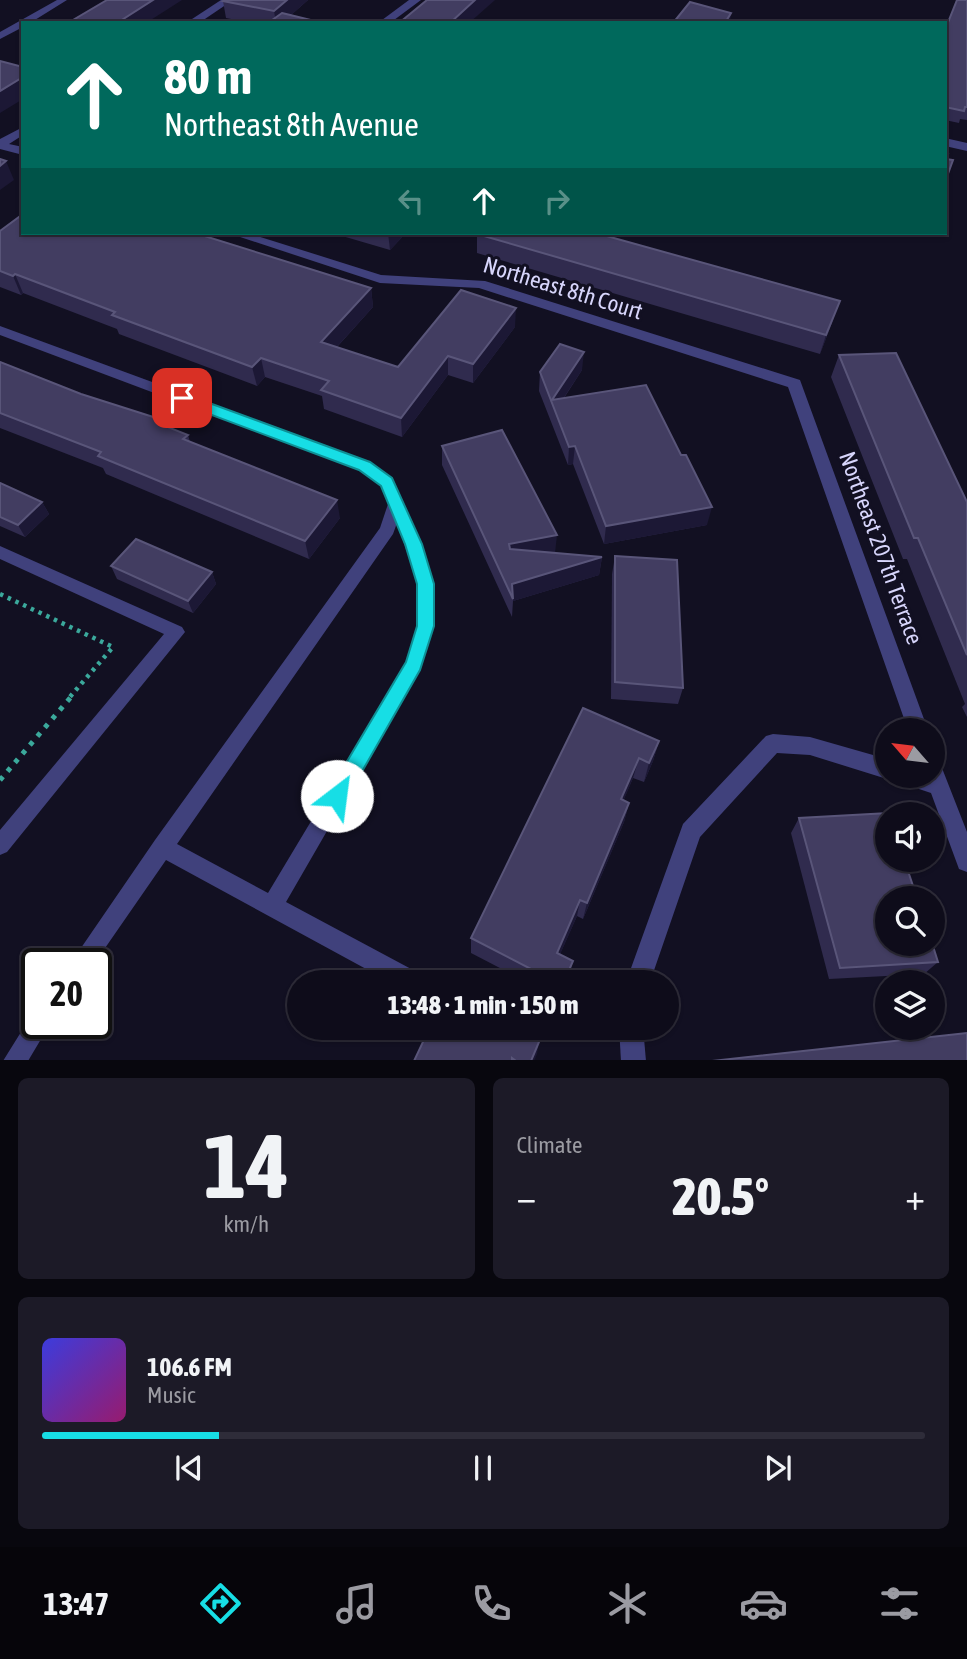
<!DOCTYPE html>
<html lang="en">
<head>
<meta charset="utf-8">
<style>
  body { margin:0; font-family:"Asap Condensed",sans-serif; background:#1c1a27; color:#f1f3f6; height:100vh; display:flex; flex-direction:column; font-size:26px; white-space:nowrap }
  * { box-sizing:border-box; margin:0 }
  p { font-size:23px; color:#9b9ba2 }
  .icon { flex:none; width:38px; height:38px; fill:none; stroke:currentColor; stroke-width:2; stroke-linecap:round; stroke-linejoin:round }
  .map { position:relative; height:1060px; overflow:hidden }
  .details { display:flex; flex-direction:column; gap:18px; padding:18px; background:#08070e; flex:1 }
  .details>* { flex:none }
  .banner { position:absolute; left:21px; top:21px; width:926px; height:214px; border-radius:0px; box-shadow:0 2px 5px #0004,0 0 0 2px #2e2c39; background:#00695c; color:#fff; overflow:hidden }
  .needle { width:46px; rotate:298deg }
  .tools { position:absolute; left:875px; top:718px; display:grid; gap:14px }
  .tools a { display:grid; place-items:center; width:70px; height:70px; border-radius:50%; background:#0e0c1a; box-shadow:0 2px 5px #0004,0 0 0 2px #2e2c39; font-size:35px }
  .speed { position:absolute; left:21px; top:948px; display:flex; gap:14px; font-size:35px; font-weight:700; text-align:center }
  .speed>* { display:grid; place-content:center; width:91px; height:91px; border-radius:50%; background:#0e0c1a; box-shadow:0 2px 5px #0004,0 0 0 2px #2e2c39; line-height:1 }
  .speed .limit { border:4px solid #111; border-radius:10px; background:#fff; color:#111 }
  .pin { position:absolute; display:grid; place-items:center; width:60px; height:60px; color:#fff; margin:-30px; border-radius:14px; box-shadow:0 4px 10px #0006 }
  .me { position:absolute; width:77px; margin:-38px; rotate:30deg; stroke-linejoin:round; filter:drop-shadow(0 0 5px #0008) }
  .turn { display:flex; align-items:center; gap:24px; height:147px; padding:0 28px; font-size:32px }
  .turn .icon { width:91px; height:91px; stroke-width:2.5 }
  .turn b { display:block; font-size:49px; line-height:60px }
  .lanes { display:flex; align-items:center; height:66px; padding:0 28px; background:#0003; justify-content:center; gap:35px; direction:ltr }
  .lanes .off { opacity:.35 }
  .big { font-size:52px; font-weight:800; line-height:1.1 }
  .details .widget { flex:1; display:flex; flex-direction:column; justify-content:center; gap:10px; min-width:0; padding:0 24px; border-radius:10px; background:#1c1a27 }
  .details .dial { align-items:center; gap:0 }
  .dial b { font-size:91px; line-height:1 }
  .song { display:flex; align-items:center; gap:21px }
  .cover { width:84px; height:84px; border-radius:10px; background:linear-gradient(135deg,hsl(240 70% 55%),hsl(320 70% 35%)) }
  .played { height:7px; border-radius:4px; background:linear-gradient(90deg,#17dee5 20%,#2e2c39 20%) }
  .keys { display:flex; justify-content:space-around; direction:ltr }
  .heat { display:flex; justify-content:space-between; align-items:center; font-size:38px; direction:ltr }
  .details .tiles { flex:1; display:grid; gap:18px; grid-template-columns:1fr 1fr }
  .widget:last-child { grid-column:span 2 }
  .trip { position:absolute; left:287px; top:970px; width:392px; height:70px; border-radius:35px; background:#0e0c1a; box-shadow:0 2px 5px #0004,0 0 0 2px #2e2c39; font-weight:800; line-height:70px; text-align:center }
  .menu { display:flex; height:112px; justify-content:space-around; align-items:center; background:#06050a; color:#9b9ba2 }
  .menu .icon { width:49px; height:49px }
  .menu .current { color:#17dee5 }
  .menu b { font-size:32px; color:#f1f3f6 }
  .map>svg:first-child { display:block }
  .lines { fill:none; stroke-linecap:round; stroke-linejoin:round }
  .path-far1 { stroke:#3ba99c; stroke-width:4.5; stroke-dasharray:3.5 5; stroke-linecap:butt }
  .path { stroke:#3ba99c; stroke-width:5; stroke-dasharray:4.5 7; stroke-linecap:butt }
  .lane { fill:#40417c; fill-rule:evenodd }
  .street { fill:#40417c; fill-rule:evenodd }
  .wall { fill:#302b4e }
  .shaded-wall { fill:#1c1835 }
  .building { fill:#423d61; stroke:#595579; stroke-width:2 }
  .route { fill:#17dee5; stroke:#0f9095; stroke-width:2 }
  .labels { text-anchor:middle; stroke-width:6; stroke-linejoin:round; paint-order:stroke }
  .street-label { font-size:23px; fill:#d7d5fb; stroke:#121022 }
</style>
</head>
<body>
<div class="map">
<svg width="967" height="1061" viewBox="0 0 967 1061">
  <rect width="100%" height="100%" fill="#121022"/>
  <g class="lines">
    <!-- path-far1 -->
    <path class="path-far1" d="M0,594L113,647L69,698"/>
    <!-- path -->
    <path class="path" d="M0,780L71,697"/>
    <!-- lane -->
    <g class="lane">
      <path d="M57,0H67L30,23H23V27L0,39V32Z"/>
      <path d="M0,326L369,462L392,479L422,544L434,584V626L420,670L286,902L413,970L416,978L414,982H390L166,860L94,964H70L155,840L380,528L388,504L381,486L359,470L0,335ZM397,523L418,584V626L406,663L268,893L177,844L393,534Z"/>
      <path d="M0,546L182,627L185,632L7,852L0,855V830L164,634L0,559Z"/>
      <path d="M37,1014V1024H50L28,1061H3L31,1016Z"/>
    </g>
    <!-- street -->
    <g class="street">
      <path d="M221,0H233L199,23H186Z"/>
      <path d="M409,0H421L390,23H378Z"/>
      <path d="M323,19L331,21L332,23H318Z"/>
      <path d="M23,127V135L9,144L23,147V155L0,149V139Z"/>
      <path d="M945,138L967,143V151L945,146Z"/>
      <path d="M228,233H248L381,275L485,281L800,380L928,730H908L788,387L479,288L380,283Z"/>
      <path d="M773,734L810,737L887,759V775H933V760L940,763L967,832V872L959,869L931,793L898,782L895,775L887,779L810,755L777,753L700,837L650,982H626L683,824L766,736Z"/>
      <path d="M619,1027H643L646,1061H621Z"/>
    </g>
  </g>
  <!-- wall -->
  <g class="wall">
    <path d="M225,0H308L291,15L323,23H252L226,18L223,1Z"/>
    <path d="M967,0V120L960,119L959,123L945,120V30Z"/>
    <path d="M0,231L371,288L373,307L337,347L398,367L515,327L473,383L448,375L402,437L324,409L322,396L265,377L257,386L119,334L117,329L23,293L21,295L0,287Z"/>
    <path d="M332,233H406L390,250Z"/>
    <path d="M477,234L833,320L820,354L477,253Z"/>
    <path d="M839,355L967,502V717L962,707L965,704L907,559H903L831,377Z"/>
    <path d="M0,362L81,394L169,422L171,429L188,435L190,442L340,518L309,559L106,474L103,468L0,428Z"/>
    <path d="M582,370L564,398L681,455L707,525L604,544L573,464L568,465L539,391L540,372Z"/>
    <path d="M442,446L555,553L602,557L599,575L513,601L512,617L442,465Z"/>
    <path d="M0,483L42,502L49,514L25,537L0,526Z"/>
    <path d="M615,556L683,688L678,704L611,699L612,574Z"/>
    <path d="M111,566L212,572L216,584L193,613L117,579Z"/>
    <path d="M583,708L659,741L653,761L644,782L633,778L623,801L629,803L624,822L583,919L577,916L560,954L573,961L567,982H527L471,953V938Z"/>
    <path d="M799,818L938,962L924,974L829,979L791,833Z"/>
  </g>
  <!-- shaded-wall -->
  <g class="shaded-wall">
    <path d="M153,0H182L146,23H117Z"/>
    <path d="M287,0H308L282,23H276L274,11Z"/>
    <path d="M475,0H495L469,23H450Z"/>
    <path d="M731,13L730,23H725Z"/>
    <path d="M23,77V99L0,113V91Z"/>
    <path d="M6,161L14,180L0,190V166Z"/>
    <path d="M388,233H406L390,250Z"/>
    <path d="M15,274L23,293L21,295L13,276Z"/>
    <path d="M371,288L373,307L324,361L321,342Z"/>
    <path d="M840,301L833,320L820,354L826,335Z"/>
    <path d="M516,308L515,327L473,383V364Z"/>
    <path d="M584,352L582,370L555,411L552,400Z"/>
    <path d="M448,356V375L402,437L401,418Z"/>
    <path d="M261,358L265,377L257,386L252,367Z"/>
    <path d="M575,446L573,464L568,465L569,447Z"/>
    <path d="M337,500L340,518L309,559L305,541Z"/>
    <path d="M42,502L49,514L25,537L18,525Z"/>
    <path d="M712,507L707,525L604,544L606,526Z"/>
    <path d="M557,535L555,553L509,562V544Z"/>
    <path d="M602,557L599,575L513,601L512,584Z"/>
    <path d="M212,572L216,584L193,613L188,601Z"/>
    <path d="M659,741L653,761L644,782L649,763Z"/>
    <path d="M639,758L633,778L616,818L621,799Z"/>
    <path d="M629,803L624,822L583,919L587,903Z"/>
    <path d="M580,900L577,916L554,968L557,953Z"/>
    <path d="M573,961L567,982H564Z"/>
    <path d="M539,1042L537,1054L534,1061H531Z"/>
  </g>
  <!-- building -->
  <g class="building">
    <path d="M107,0H153L117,23H68Z"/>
    <path d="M225,0H287L274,11L223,1Z"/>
    <path d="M427,0H475L450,23H399Z"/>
    <path d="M957,0H967V107H965L964,111L945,107V30Z"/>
    <path d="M690,2L731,13L725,23H673Z"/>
    <path d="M282,13L323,23H268Z"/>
    <path d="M0,61L23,67V77L0,91Z"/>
    <path d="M945,153L948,154L946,159L953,160L945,182Z"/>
    <path d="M0,159L6,161L0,166Z"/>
    <path d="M23,214V233H195L371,288L321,342L398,367L461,290L516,308L473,364L448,356L401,418L321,390L329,381L261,358L252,367L112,315L115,312L15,274L13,276L0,271V231Z"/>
    <path d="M478,233H596L840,301L826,335L477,234Z"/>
    <path d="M560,344L584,352L552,400L646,385L681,455H686L712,507L606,526L575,446L569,447L540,372Z"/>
    <path d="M896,353L967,502V655L918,538H914L839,355Z"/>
    <path d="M0,362L81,394L169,422L165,426L188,435L183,439L337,500L305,541L98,456L101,452L0,413Z"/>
    <path d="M502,430L557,535L509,544L510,549L602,557L512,584L513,599L442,446Z"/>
    <path d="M0,483L42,502L18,525L0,517Z"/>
    <path d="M136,539L212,572L188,601L111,566Z"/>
    <path d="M615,556L677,560L683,688L615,682Z"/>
    <path d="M583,708L659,741L649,763L639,758L621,799L629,803L587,903L580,900L557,953L573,961L564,982H556L471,938Z"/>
    <path d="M889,813L887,814V859H904L917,898H887V943H932L938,962L840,968L799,818Z"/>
    <path d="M430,1027H512L539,1042L531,1061H516L512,1058V1061H414Z"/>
    <path d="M967,1033V1061H712Z"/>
  </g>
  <!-- route -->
  <path class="route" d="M182,393L370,462L392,478L422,544L434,584V626L420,670L344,803L337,806L330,803L327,796L330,790L406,662L417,626V584L405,544L381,486L359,470L177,402V395Z"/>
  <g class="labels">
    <!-- street labels -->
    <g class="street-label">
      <text transform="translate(563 288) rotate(17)" y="8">Northeast 8th Court</text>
      <text transform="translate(881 548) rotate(70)" y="8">Northeast 207th Terrace</text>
    </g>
  </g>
</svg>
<div class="tools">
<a><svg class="needle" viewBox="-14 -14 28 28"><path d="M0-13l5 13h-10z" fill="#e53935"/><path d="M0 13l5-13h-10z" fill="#9b9ba2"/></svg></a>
<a><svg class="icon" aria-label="sound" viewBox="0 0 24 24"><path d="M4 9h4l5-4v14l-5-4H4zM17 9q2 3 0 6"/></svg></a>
<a><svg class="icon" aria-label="search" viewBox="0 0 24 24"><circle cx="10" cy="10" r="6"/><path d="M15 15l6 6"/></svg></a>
<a><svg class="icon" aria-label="layers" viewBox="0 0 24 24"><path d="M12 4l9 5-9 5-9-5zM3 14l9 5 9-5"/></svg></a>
</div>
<div class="speed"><div class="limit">20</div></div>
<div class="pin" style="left:182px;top:398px;background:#d93025"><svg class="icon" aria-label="arrive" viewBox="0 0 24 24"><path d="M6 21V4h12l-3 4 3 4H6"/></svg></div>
<svg class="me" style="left:337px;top:796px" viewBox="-20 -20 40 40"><circle r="19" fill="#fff"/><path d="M0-13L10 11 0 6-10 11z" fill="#17dee5"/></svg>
<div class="trip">13:48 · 1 min · 150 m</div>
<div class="banner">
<div class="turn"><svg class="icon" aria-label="ahead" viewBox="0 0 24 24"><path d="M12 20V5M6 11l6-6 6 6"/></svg><div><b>80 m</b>Northeast 8th Avenue</div></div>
<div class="lanes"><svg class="icon off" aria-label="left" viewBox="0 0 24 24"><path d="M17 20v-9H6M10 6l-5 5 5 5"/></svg><svg class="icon" aria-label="ahead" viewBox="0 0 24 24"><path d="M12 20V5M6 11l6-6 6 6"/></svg><svg class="icon off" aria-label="right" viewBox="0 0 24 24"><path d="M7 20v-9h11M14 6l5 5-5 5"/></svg></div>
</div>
</div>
<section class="details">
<div class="tiles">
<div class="widget dial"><b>14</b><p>km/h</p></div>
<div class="widget"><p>Climate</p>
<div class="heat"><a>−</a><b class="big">20.5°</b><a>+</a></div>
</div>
<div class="widget">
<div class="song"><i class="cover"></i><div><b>106.6 FM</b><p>Music</p></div></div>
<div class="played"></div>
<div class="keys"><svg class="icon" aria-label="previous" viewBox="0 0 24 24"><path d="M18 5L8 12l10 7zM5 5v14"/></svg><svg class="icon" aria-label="pause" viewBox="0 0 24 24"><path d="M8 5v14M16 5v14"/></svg><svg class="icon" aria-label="next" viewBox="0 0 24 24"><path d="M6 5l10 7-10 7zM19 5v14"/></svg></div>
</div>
</div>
</section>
<nav class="menu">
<b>13:47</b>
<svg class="icon current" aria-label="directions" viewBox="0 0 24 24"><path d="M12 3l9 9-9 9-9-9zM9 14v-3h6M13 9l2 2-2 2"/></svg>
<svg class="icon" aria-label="music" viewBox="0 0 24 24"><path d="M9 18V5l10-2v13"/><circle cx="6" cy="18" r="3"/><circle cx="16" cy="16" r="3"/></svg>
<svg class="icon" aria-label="phone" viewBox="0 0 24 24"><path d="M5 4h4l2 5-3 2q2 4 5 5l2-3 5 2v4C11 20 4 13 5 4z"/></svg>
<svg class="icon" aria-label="climate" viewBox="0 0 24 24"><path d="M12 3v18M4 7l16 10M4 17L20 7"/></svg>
<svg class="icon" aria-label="car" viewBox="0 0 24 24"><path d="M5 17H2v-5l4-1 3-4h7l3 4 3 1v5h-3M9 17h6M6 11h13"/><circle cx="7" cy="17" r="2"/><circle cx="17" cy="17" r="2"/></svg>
<svg class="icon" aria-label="filters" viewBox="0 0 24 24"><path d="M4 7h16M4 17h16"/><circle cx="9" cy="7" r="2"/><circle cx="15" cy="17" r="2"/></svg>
</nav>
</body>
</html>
